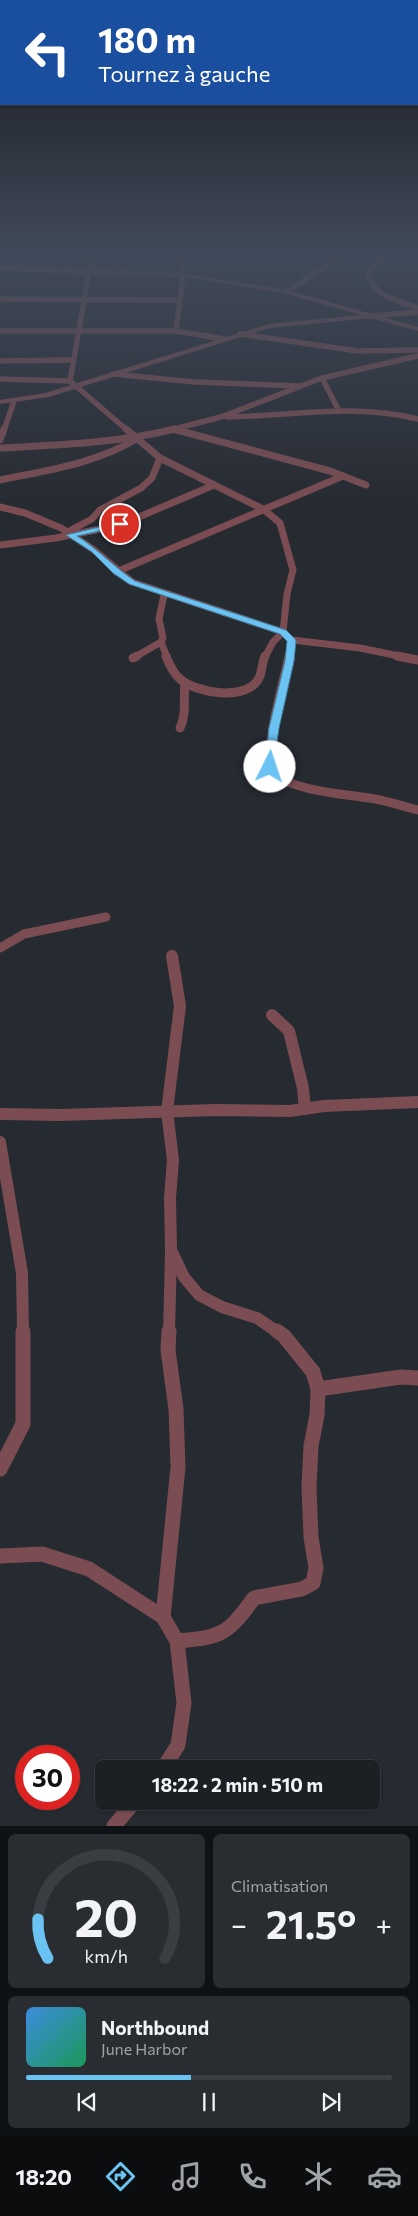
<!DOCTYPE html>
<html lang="fr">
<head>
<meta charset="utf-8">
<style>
  body { margin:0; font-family:Commissioner,sans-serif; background:#292d32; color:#f1f3f6; height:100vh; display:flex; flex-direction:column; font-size:19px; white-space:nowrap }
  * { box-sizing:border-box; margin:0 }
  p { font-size:16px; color:#a0a3a7 }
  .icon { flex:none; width:28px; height:28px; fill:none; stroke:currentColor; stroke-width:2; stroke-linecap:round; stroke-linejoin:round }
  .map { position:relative; height:1826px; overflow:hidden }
  .side { display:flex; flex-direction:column; gap:8px; padding:8px; background:#0f1214; flex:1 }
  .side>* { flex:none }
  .guide { position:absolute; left:0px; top:0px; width:419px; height:105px; box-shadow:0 1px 4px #0004,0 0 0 1px #3a3e42; background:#1a4fa0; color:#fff; overflow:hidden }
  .speed { position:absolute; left:15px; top:1745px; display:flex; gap:10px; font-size:25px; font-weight:700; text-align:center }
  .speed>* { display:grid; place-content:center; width:65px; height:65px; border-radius:50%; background:#1c2025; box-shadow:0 1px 4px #0004,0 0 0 1px #3a3e42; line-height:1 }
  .speed .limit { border:8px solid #d22; background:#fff; color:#111 }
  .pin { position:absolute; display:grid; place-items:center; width:42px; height:42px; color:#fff; margin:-21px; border:2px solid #fff; border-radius:50%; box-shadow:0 1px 5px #0007 }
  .me { position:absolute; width:55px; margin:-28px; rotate:4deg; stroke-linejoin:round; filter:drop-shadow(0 0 4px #0008) }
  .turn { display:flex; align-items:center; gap:18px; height:105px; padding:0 15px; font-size:22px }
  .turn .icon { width:65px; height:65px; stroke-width:2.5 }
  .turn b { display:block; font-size:35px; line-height:42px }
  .big { font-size:38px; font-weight:700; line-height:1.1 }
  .side .tile { flex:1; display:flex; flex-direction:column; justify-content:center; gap:8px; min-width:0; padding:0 18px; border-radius:8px; background:#292d32 }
  .side .dial { align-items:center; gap:0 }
  .dial svg { height:130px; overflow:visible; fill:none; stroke:#3a3e42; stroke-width:7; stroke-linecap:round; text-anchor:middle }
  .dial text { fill:#f1f3f6; stroke:none }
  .song { display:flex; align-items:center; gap:15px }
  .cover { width:60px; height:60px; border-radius:8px; background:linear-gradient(135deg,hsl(210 70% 55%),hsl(150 70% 35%)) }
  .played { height:5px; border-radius:2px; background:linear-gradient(90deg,#6ac3f2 45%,#3a3e42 45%) }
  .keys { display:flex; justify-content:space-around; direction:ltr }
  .heat { display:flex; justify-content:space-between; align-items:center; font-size:28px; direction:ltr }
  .side .tiles { flex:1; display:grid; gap:8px; grid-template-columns:1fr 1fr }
  .tile:last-child { grid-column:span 2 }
  .trip { position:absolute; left:95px; top:1760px; width:285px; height:50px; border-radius:8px; background:#1c2025; box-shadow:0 1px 4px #0004,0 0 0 1px #3a3e42; font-weight:700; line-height:50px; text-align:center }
  .dock { display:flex; height:80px; justify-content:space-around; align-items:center; background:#0b0d0f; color:#a0a3a7 }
  .dock .icon { width:35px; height:35px }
  .dock .on { color:#6ac3f2 }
  .dock b { font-size:22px; color:#f1f3f6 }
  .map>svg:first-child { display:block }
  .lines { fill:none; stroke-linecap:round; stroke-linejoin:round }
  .minor-far4 { stroke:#7b4d52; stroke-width:5.5 }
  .minor-far3 { stroke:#7b4d52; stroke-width:7 }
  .minor-far2 { stroke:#7b4d52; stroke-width:9 }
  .minor-far1 { stroke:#7b4d52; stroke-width:12 }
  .minor { stroke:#7b4d52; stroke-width:15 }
  .tertiary { fill:#7b4d52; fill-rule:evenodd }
  .route { fill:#6ac3f2; stroke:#457f9d }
</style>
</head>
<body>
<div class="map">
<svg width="418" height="1826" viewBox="0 0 418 1826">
  <rect width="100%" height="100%" fill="#262a31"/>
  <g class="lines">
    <!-- minor-far4 -->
    <g class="minor-far4">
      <path d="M90,254L89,272L70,381L127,430"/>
      <path d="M384,254L368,275C376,297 398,301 418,308"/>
      <path d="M0,268L183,275L176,331L224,339"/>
      <path d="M287,292L342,254"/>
      <path d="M0,299L180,300"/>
      <path d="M371,316L418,312"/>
      <path d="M0,331H176"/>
      <path d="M240,334L358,351L418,350"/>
      <path d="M0,361L72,360"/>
      <path d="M113,374L195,382L299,386"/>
      <path d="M322,378L338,409"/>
      <path d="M0,379L70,381"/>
      <path d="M227,417C293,416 353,403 418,419"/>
      <path d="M173,429L176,430"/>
      <path d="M4,430L14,401"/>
      <path d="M170,430L221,417L322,378L418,356"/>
    </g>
    <!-- minor-far3 -->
    <g class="minor-far3">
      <path d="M126,429L160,458L263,509L280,523L293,570L287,594L283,632L292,640L360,648L404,657"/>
      <path d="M173,429L330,471L366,485"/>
      <path d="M0,440L4,429"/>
      <path d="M0,448C60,445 117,443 175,429"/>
      <path d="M0,480C48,470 95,464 138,438"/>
      <path d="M0,507L25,513L61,528L94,550L132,582L283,632"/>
      <path d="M71,530L92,519L100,510L141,488L152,478L160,458"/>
      <path d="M0,545L56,538L120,525L214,485"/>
      <path d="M116,572L343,476"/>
      <path d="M161,642L167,657"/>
      <path d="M135,657L161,642L163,638L159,619L164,595"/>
      <path d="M265,657L273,642L283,632"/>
      <path d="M289,657L292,640"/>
    </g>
    <!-- minor-far2 -->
    <g class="minor-far2">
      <path d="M166,656C169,664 173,673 180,679C196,693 247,702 259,678C262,672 262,663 265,656"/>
      <path d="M289,656C283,685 264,746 272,774C302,792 335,793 369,798C385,800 402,806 418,810"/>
      <path d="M397,656L418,660"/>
      <path d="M133,658L137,656"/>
      <path d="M180,728C187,714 183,699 185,683"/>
      <path d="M0,948L24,934L106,917"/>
    </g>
    <!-- minor-far1 -->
    <g class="minor-far1">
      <path d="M172,956L180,1006L167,1111L173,1160L170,1198L171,1250L184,1277L199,1295L222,1307L257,1318L279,1333"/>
      <path d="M272,1015L289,1031L303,1088L305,1109"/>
      <path d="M0,1114L61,1115L215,1110L290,1111L324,1106L418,1102"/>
      <path d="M0,1142L22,1273L23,1333"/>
      <path d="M169,1333L171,1253"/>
    </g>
    <!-- minor -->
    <g class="minor">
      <path d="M318,1389L401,1377L418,1378"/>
      <path d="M0,1469L23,1424V1331"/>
      <path d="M0,1556L42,1554L89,1569L163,1617L177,1641L184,1703L178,1745L163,1769"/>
      <path d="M163,1617L178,1467L176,1409L168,1350L169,1331"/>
      <path d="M177,1641C222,1637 227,1635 254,1598L302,1589L313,1583L316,1568L311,1537L309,1487L311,1446L317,1415L318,1389L313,1372L284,1336L277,1331"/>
      <path d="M114,1826L135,1801"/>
    </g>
    <!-- tertiary -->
    <path class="tertiary" d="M177,254H183L186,274L287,290L418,327V331L371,318L270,328L49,397L0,404V400L45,393L269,324L361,315L286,294L181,276Z"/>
  </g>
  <!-- sky -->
  <linearGradient id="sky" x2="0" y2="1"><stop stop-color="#15171b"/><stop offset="0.5" stop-color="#414a5a"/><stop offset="1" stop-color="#414a5a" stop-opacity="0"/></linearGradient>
  <rect width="418" height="509" fill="url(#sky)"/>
  <!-- route -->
  <path class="route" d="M120,522L124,524L123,526L77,536C98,549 114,567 135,581L286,630L296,640L294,661L279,728L273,769L265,767L269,728L285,661L287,641L280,634L129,584L113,573L92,552L66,535Z"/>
</svg>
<div class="speed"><div class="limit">30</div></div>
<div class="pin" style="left:120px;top:524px;background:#d93025"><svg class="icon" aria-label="arrive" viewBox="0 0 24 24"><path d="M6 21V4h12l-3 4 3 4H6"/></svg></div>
<svg class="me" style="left:270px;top:767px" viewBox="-20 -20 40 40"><circle r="19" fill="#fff"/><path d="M0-13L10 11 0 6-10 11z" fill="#6ac3f2"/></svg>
<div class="trip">18:22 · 2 min · 510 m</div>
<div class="guide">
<div class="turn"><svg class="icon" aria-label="left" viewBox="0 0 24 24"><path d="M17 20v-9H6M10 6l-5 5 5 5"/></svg><div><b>180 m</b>Tournez à gauche</div></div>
</div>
</div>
<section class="side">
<div class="tiles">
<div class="tile dial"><svg viewBox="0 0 100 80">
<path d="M14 69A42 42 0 1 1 86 69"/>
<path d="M14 69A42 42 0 0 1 8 45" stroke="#6ac3f2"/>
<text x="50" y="56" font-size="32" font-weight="700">20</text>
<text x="50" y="72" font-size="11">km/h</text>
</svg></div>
<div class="tile"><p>Climatisation</p>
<div class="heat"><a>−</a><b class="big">21.5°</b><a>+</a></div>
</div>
<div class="tile">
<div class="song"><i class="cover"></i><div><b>Northbound</b><p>June Harbor</p></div></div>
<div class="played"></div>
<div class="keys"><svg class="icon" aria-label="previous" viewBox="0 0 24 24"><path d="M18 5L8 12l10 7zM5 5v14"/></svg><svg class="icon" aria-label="pause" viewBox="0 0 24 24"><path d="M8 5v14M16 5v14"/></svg><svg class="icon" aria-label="next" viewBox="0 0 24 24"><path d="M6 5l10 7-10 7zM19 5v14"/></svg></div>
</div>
</div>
</section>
<nav class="dock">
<b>18:20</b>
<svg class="icon on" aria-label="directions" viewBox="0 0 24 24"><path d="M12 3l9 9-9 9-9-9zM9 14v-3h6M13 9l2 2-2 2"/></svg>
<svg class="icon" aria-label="music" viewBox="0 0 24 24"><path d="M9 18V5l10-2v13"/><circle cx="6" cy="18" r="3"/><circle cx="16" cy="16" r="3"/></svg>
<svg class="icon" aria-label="phone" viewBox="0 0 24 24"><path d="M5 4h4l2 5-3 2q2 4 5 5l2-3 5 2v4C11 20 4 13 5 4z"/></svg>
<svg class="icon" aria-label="climate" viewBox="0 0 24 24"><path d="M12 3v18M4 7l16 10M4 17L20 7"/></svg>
<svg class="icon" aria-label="car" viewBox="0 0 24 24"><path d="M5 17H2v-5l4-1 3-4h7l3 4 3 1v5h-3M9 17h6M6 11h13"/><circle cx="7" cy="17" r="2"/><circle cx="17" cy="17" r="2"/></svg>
</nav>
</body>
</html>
